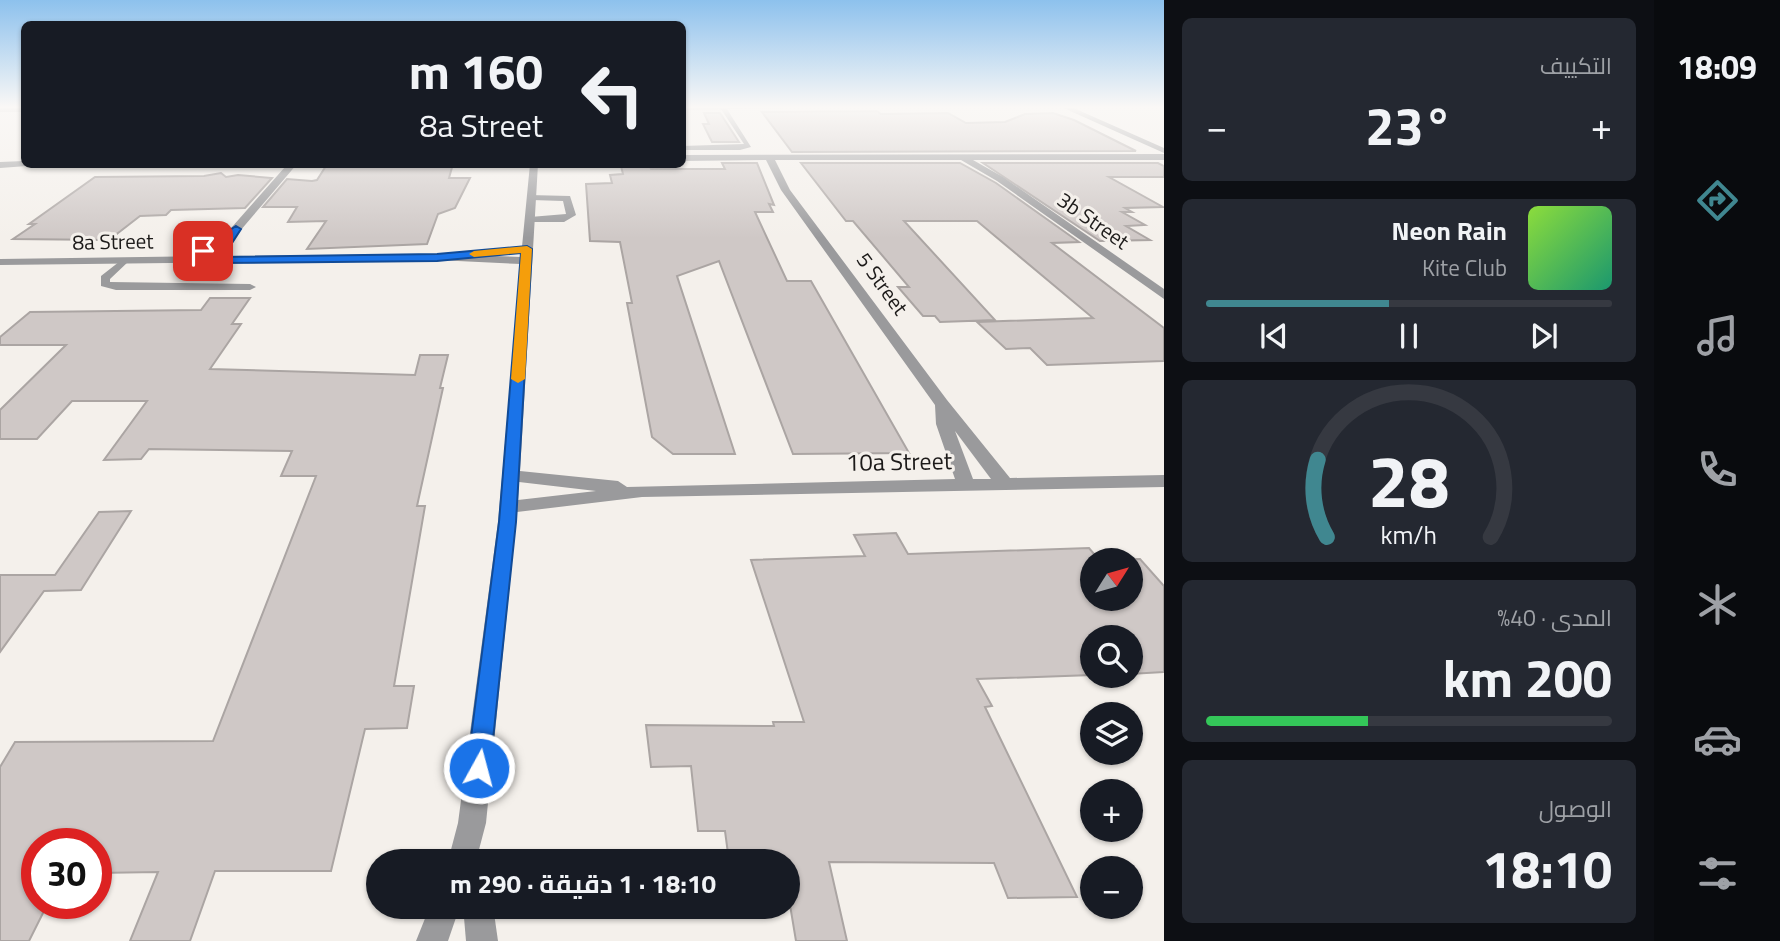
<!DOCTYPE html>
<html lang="ar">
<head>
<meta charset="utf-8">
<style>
  body { margin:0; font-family:"Titillium Web",Cairo,sans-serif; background:#242831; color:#f1f3f6; direction:rtl; height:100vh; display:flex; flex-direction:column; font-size:26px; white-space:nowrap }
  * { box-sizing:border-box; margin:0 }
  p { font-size:23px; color:#9ea1a6 }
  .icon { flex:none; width:38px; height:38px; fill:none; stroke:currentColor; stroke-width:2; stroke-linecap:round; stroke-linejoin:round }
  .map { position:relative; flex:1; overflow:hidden; direction:ltr }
  .details { display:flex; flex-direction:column; gap:18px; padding:18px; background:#0d0f14; width:490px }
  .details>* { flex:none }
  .hud { position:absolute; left:21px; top:21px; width:665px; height:147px; border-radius:10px; box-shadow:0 2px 5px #0004; direction:rtl; background:#171b24; color:#f1f3f6; overflow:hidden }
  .needle { width:46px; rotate:53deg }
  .tools { position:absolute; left:1080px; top:548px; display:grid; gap:14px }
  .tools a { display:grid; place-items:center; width:63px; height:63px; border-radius:50%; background:#171b24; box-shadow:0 2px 5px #0004; font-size:35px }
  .speed { position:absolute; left:21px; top:828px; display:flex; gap:14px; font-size:35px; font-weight:700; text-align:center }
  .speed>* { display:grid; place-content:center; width:91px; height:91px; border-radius:50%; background:#171b24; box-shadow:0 2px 5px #0004; line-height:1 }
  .speed .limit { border:10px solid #d22; background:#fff; color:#111 }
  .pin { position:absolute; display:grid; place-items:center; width:60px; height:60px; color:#fff; margin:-30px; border-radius:14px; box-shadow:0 4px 10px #0006 }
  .me { position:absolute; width:77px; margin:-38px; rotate:7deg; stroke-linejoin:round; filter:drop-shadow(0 0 5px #0008) }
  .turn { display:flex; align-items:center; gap:24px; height:147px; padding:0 28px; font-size:32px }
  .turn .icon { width:91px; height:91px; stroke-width:2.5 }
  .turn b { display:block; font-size:49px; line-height:60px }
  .big { font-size:52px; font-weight:700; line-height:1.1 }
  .details .card { flex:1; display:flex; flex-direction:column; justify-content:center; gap:10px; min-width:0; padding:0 24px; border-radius:10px; background:#242831 }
  .details .dial { align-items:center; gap:0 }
  .dial svg { height:182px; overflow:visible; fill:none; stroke:#363941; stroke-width:7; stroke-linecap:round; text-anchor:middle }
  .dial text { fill:#f1f3f6; stroke:none }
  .song { display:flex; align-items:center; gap:21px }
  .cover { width:84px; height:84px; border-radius:10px; background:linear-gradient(135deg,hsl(90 70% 55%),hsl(160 70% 35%)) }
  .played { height:7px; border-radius:4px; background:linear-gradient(90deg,#408790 45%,#363941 45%) }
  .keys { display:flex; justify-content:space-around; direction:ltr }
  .heat { display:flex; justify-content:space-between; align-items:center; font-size:38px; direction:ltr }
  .charge { height:10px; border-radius:5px; background:linear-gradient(90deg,#34c759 40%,#363941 0) }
  .trip { position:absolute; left:366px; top:849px; width:434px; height:70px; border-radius:35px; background:#171b24; box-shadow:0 2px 5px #0004; font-weight:700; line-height:70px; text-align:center; direction:rtl }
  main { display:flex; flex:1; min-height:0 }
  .tabs { display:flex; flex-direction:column; width:126px; justify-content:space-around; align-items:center; background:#090b0e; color:#9ea1a6 }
  .tabs .icon { width:49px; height:49px }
  .tabs .current { color:#408790 }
  .tabs b { font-size:32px; color:#f1f3f6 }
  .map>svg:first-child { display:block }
  .building { fill:#cfc8c6; stroke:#aba5a3; stroke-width:2; fill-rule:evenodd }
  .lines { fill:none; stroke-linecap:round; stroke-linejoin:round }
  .lane { fill:#9a9a9c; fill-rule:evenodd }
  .street { fill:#9a9a9c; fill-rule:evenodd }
  .route { fill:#1a73e8; stroke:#114b97; stroke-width:2 }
  .slow { fill:#f59e0b }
  .labels { text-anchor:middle; stroke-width:6; stroke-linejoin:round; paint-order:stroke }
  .far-street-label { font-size:21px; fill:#1c1a19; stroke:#f4f0eb }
  .street-label { font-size:24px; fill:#1c1a19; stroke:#f4f0eb }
</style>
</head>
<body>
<main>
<nav class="tabs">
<b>18:09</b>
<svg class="icon current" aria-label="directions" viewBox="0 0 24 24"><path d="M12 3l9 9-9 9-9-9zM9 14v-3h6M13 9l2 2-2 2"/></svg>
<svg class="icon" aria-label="music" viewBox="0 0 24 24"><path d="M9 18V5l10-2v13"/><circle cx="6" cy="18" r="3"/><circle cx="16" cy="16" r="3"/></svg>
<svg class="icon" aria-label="phone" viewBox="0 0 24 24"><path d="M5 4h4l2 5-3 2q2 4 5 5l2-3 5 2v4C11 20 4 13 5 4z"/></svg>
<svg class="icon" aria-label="climate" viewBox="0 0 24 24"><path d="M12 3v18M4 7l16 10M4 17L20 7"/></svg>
<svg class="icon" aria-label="car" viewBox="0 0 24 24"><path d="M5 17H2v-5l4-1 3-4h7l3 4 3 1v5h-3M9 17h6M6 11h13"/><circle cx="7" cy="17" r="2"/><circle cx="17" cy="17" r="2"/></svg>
<svg class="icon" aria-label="filters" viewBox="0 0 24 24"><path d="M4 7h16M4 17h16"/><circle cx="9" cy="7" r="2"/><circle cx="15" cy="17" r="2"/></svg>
</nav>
<section class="details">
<div class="card"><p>التكييف</p>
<div class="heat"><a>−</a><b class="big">23°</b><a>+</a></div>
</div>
<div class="card">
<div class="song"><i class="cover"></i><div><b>Neon Rain</b><p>Kite Club</p></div></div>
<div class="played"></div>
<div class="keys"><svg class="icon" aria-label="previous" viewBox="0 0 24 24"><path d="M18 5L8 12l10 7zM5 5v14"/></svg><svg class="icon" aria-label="pause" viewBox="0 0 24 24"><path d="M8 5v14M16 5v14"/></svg><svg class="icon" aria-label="next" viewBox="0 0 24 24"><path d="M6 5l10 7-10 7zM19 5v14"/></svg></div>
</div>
<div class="card dial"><svg viewBox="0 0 100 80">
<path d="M14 69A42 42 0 1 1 86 69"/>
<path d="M14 69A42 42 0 0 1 10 35" stroke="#408790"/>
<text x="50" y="56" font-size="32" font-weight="700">28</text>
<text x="50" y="72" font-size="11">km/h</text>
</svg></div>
<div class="card"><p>المدى · 40%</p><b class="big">200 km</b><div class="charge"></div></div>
<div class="card"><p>الوصول</p><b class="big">18:10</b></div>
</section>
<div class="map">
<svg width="1164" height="941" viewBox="0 0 1164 941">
  <rect width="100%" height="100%" fill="#f4f0eb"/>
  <!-- building -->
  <g class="building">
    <path d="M877,111L881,114L948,113L966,123L1005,122L1025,114L1053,113L1074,120L1136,151L792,152L762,112Z"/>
    <path d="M704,113H720L739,142H712L703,124H709Z"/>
    <path d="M722,163H757L774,205L769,204L773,212H755L787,281H811L909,453L793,454L719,261L677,276L735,454H673L652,437L627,303H632L620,242L590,241L586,184L612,183L610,175L623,174L621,166H650L651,169H725Z"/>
    <path d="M801,163H960L996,183L1079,242L1052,243L1164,328V361L1047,365L1030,348L1006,349L977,322L1093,318L977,221H904L995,320L940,322L935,316H923L898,287H909L853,221H846Z"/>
    <path d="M983,163H1158L1164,166V177H1109L1163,207L1125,208L1132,212H1122L1145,225L1126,226L1150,240L1100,241Z"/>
    <path d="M355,164H453L449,178H470L455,208L438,214L427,244L307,249L326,221L288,222L297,207H263L287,179L312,181L317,180L326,166Z"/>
    <path d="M221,173L226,177L238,175L272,178L245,208L171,210L166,215L140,216L109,240L13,239L35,224H29L95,177L204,176Z"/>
    <path d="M210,298H250L232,324H241L210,369L415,375L420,355H448L440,388H443L417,506H425L394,686H414L407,728L365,729L331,871H215L190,941H130L158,872L96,873V844H37V903H48L29,941H0V767L15,742L213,741L316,476H281L292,451L149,449L141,459L104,460L147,401H72L37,439H0V410L66,345H0V337L30,312L201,310Z"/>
    <path d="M131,511L81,590L44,591L0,652V575H55L99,512Z"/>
    <path d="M896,533L908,554L1089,548L1099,560L1140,559L1164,586V672L1130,674V637H1092V675L977,679L992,706L985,707L1077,897L1008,898L994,863L829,862L847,941H796L788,893V861H729L725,831H698L691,766L651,767L646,725L774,726L773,722H804L751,560L865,556L854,535ZM1092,560H1130V598H1092Z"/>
  </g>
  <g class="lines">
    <!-- lane -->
    <g class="lane">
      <path d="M719,106H725L751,147L740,150H682V146L744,144Z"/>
      <path d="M529,195L570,196L576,215L564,222H527L525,220L530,217L566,214L563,201L532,200L528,197Z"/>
      <path d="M124,258L129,261L110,279V282L250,284L256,287L250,290H116L101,286V276Z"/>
    </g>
    <!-- street -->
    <g class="street">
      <path d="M682,106H905L682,110Z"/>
      <path d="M1059,106H1069L1164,148V153Z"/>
      <rect x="0" y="108" width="24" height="4"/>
      <path d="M1164,154V160H973L1003,177L1164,289V299L997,181L961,160H775L790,190L947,400L1010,478L1164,475V487L642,497L517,512L486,823L476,861H448L458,823L498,522L521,264L437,260L0,265V259L213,256L232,227L285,167L247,164H297L240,231L224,256L437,254L521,257L530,164H538L520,471L618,481L627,487L955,479L936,424L935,405L781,190L766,160L682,161V155ZM955,431L991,479H973ZM519,482L596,491L518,500Z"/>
      <path d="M24,161L27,166L0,168V162Z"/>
      <path d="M430,906H460L448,941H416Z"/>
      <path d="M463,906H493L498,941H466Z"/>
    </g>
  </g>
  <!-- sky -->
  <linearGradient id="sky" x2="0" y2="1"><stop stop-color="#8dc1ed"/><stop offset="0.45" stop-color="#faf8f6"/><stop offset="1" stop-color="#faf8f6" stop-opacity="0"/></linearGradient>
  <rect width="1164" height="238" fill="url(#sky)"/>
  <!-- route -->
  <path class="route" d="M236,226L241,229L223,257L437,254L527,246L532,249L516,522L490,768L487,776L479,780L470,776L467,768L499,522L521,253L437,261L216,263L211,260L222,243L206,253L198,251Z"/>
  <!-- slow -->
  <path class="slow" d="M527,246L532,249L525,379L518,383L511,379L521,253L474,257L469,254L474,251Z"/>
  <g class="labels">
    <!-- far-street labels -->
    <g class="far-street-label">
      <text transform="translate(1093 221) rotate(35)" y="7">3b Street</text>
      <text transform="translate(113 242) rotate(-1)" y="7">8a Street</text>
      <text transform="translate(882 284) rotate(54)" y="7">5 Street</text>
    </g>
    <!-- street labels -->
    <g class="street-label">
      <text transform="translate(899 462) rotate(-1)" y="8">10a Street</text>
    </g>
  </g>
</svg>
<div class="tools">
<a><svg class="needle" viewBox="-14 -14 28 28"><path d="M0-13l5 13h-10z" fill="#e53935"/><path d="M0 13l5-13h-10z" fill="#9ea1a6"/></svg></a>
<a><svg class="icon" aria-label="search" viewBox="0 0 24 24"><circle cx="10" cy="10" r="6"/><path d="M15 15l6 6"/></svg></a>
<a><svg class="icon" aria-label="layers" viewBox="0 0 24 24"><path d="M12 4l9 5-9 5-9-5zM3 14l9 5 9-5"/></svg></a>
<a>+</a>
<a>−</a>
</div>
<div class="speed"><div class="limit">30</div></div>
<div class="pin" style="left:203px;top:251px;background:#d93025"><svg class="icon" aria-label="arrive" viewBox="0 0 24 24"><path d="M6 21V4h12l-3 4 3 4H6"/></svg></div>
<svg class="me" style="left:479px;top:768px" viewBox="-20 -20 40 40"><circle r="17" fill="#1a73e8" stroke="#fff" stroke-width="3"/><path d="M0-11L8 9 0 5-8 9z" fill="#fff"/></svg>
<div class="trip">18:10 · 1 دقيقة · 290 m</div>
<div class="hud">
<div class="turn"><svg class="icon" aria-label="left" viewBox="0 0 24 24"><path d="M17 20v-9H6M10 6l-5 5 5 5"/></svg><div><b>160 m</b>8a Street</div></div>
</div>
</div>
</main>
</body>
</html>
